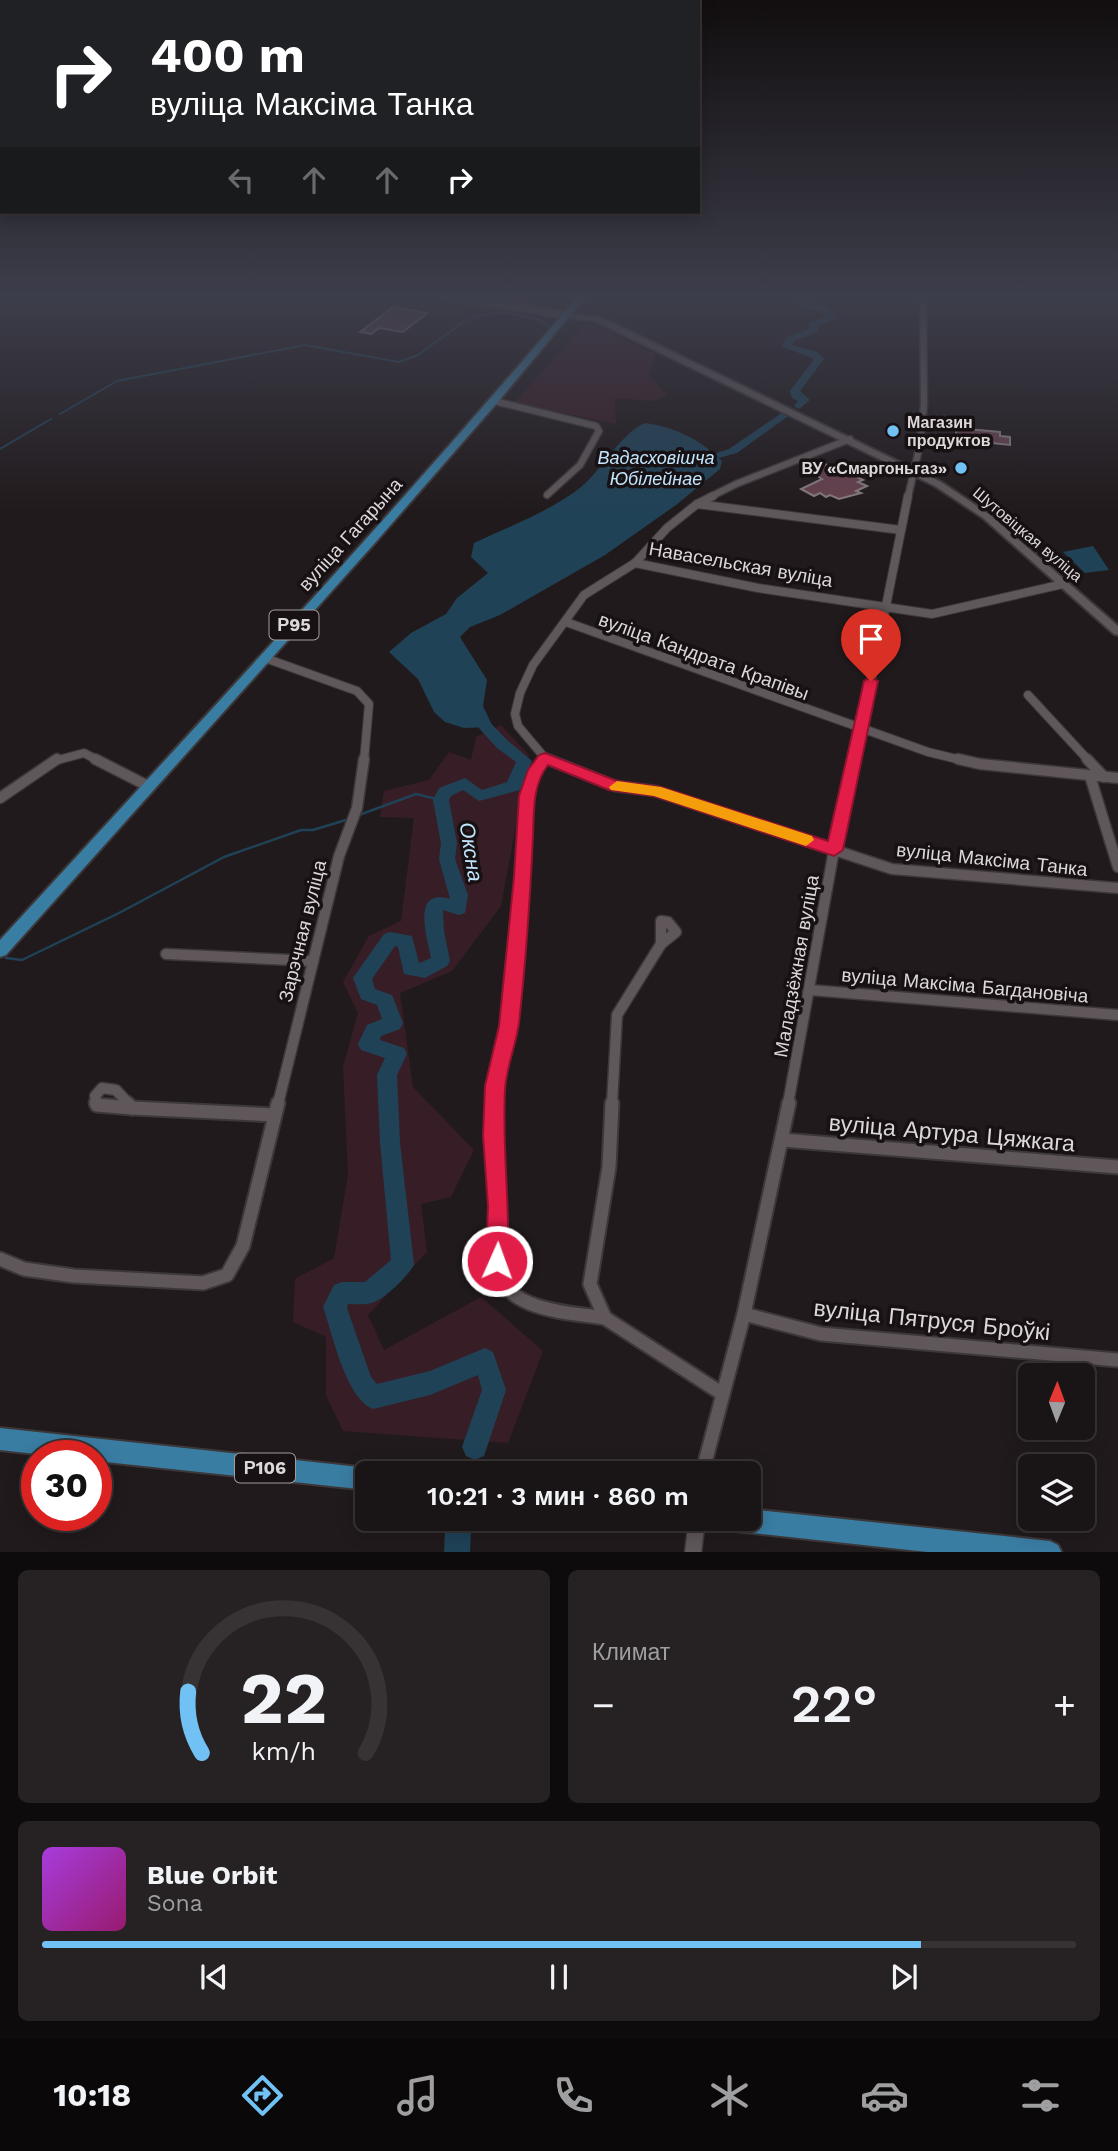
<!DOCTYPE html>
<html lang="ru">
<head>
<meta charset="utf-8">
<style>
  body { margin:0; font-family:"Work Sans",sans-serif; background:#262122; color:#f1f3f6; height:100vh; display:flex; flex-direction:column; font-size:26px; white-space:nowrap }
  * { box-sizing:border-box; margin:0 }
  p { font-size:23px; color:#9f9ea0 }
  .icon { flex:none; width:38px; height:38px; fill:none; stroke:currentColor; stroke-width:2; stroke-linecap:round; stroke-linejoin:round }
  .map { position:relative; height:1552px; overflow:hidden }
  .side { display:flex; flex-direction:column; gap:18px; padding:18px; background:#0e0b0c; flex:1 }
  .side>* { flex:none }
  .top-card { position:absolute; left:0px; top:0px; width:700px; height:214px; box-shadow:0 4px 18px #0003,0 0 0 2px #373334; background:#202124; color:#fff; overflow:hidden }
  .needle { width:46px; rotate:1deg }
  .buttons { position:absolute; left:1018px; top:1363px; display:grid; gap:14px }
  .buttons a { display:grid; place-items:center; width:77px; height:77px; border-radius:10px; background:#191415; box-shadow:0 4px 18px #0003,0 0 0 2px #373334; font-size:35px }
  .speed { position:absolute; left:21px; top:1440px; display:flex; gap:14px; font-size:35px; font-weight:700; text-align:center }
  .speed>* { display:grid; place-content:center; width:91px; height:91px; border-radius:50%; background:#191415; box-shadow:0 4px 18px #0003,0 0 0 2px #373334; line-height:1 }
  .speed .limit { border:10px solid #d22; background:#fff; color:#111 }
  .pin { position:absolute; display:grid; place-items:center; width:60px; height:60px; color:#fff; margin:-72px -30px; border-radius:50% 50% 50% 0; rotate:-45deg; box-shadow:0 0 7px #0007 }
  .pin .icon { rotate:45deg }
  .me { position:absolute; width:77px; margin:-38px; rotate:2deg; stroke-linejoin:round; filter:drop-shadow(0 0 5px #0008) }
  .turn { display:flex; align-items:center; gap:24px; height:147px; padding:0 35px; font-size:32px }
  .turn .icon { width:91px; height:91px; stroke-width:2.5 }
  .turn b { display:block; font-size:49px; line-height:60px }
  .lanes { display:flex; align-items:center; height:66px; padding:0 35px; background:#0003; justify-content:center; gap:35px; direction:ltr }
  .lanes .off { opacity:.35 }
  .big { font-size:52px; font-weight:600; line-height:1.1 }
  .side .card { flex:1; display:flex; flex-direction:column; justify-content:center; gap:10px; min-width:0; padding:0 24px; border-radius:10px; background:#262122 }
  .side .dial { align-items:center; gap:0 }
  .dial svg { height:182px; overflow:visible; fill:none; stroke:#373334; stroke-width:7; stroke-linecap:round; text-anchor:middle }
  .dial text { fill:#f1f3f6; stroke:none }
  .song { display:flex; align-items:center; gap:21px }
  .cover { width:84px; height:84px; border-radius:10px; background:linear-gradient(135deg,hsl(280 70% 55%),hsl(320 70% 35%)) }
  .played { height:7px; border-radius:4px; background:linear-gradient(90deg,#71c1f5 85%,#373334 85%) }
  .keys { display:flex; justify-content:space-around; direction:ltr }
  .heat { display:flex; justify-content:space-between; align-items:center; font-size:38px; direction:ltr }
  .side .tiles { flex:1; display:grid; gap:18px; grid-template-columns:1fr 1fr }
  .card:last-child { grid-column:span 2 }
  .trip { position:absolute; left:355px; top:1461px; width:406px; height:70px; border-radius:10px; background:#191415; box-shadow:0 4px 18px #0003,0 0 0 2px #373334; font-weight:600; line-height:70px; text-align:center }
  .tab-bar { display:flex; height:112px; justify-content:space-around; align-items:center; background:#0a0808; color:#9f9ea0 }
  .tab-bar .icon { width:49px; height:49px }
  .tab-bar .active { color:#71c1f5 }
  .tab-bar b { font-size:32px; color:#f1f3f6 }
  .map>svg:first-child { display:block }
  .green { fill:#371e26 }
  .water { fill:#204257 }
  .lines { fill:none; stroke-linecap:round; stroke-linejoin:round }
  .stream-far1 { stroke:#204257; stroke-width:2 }
  .stream { stroke:#204257; stroke-width:2.5 }
  .river { fill:#204257; fill-rule:evenodd }
  .building { fill:#66414d; stroke:#867c7f; stroke-width:2 }
  .minor-far3-casing { stroke:#3c3739; stroke-width:9 }
  .minor-far2-casing { stroke:#3c3739; stroke-width:10 }
  .minor-far1-casing { stroke:#3c3739; stroke-width:13 }
  .minor-casing { stroke:#3c3739; stroke-width:17 }
  .tertiary-far1-casing { stroke:#3c3739; stroke-width:10 }
  .tertiary-casing { stroke:#3c3739; stroke-width:19 }
  .secondary-casing { stroke:#3c3739; stroke-width:4 }
  .primary-casing { stroke:#3c3739; stroke-width:4 }
  .minor-far3 { stroke:#5f5759; stroke-width:6 }
  .minor-far2 { stroke:#5f5759; stroke-width:8 }
  .minor-far1 { stroke:#5f5759; stroke-width:10 }
  .minor { stroke:#5f5759; stroke-width:13 }
  .tertiary-far1 { stroke:#5f5759; stroke-width:7 }
  .tertiary { stroke:#5f5759; stroke-width:16 }
  .secondary { fill:#5f5759; fill-rule:evenodd }
  .primary { fill:#3a7da3; fill-rule:evenodd }
  .route { fill:#e11d48; stroke:#92132f; stroke-width:2 }
  .slow { fill:#f59e0b }
  .poi-dot { fill:#71c1f5; stroke:#181113; stroke-width:2.5 }
  .labels { text-anchor:middle; stroke-width:7; stroke-linejoin:round; paint-order:stroke }
  .far-poi-label { font-size:16px; font-weight:bold; fill:#dcd7d9; stroke:#181113; text-anchor:start }
  .far-street-label { font-size:16px; fill:#dcd7d9; stroke:#181113 }
  .far-water-label { font-size:18px; font-style:italic; fill:#c2e5fe; stroke:#181113 }
  .shield { fill:#181113; stroke:#a19c9e; stroke-width:2 }
  .shield-label { font-size:18px; font-weight:bold; fill:#dcd7d9 }
  .street-label { font-size:19px; fill:#dcd7d9; stroke:#181113 }
  .water-label { font-size:21px; font-style:italic; fill:#c2e5fe; stroke:#181113 }
  .near-street-label { font-size:23px; fill:#dcd7d9; stroke:#181113 }
</style>
</head>
<body>
<div class="map">
<svg width="1118" height="1553" viewBox="0 0 1118 1553">
  <rect width="100%" height="100%" fill="#211a1c"/>
  <!-- green -->
  <g class="green">
    <path d="M587,322L655,354L649,375L667,395L654,401L615,398L616,424L514,403Z"/>
    <path d="M501,725L529,755L501,906L452,971L400,993L413,1087L474,1150L451,1197L421,1204L427,1252L368,1315L384,1350L481,1297L543,1351L508,1443L343,1431L326,1395V1337L293,1322L295,1279L334,1258L348,1174L343,1067L358,1013L343,982L369,936L401,921L414,818L380,817L384,791L429,780L449,752L471,760L476,737Z"/>
  </g>
  <!-- water -->
  <g class="water">
    <path d="M646,423C675,427 701,440 722,461L720,469L676,505L605,555L500,615L470,627L460,637L487,680L483,706L491,723L490,727L464,728L445,722L434,712L418,679L389,652L411,633L446,614L457,598L488,573L471,557L474,543C510,526 549,512 581,487C599,473 624,429 646,423Z"/>
    <path d="M1093,546L1109,570L1085,573L1063,552Z"/>
  </g>
  <g class="lines">
    <!-- stream-far1 -->
    <g class="stream-far1">
      <path d="M60,414L117,381L305,345L399,362L418,355L470,317L505,312L537,319L550,326"/>
      <path d="M0,449L51,419"/>
    </g>
    <!-- stream -->
    <g class="stream">
      <path d="M359,815L416,794L441,800"/>
      <path d="M6,958L22,960L119,913L224,857L301,830H313L349,819"/>
    </g>
    <!-- river -->
    <g class="river">
      <path d="M796,295H806L809,303L828,308L837,318L818,326V332L794,341L792,345L817,352L824,359L800,391L810,400L799,409L794,406L798,401L792,398L790,391L814,359L781,346L787,337L809,329V323L826,317L822,312L802,307Z"/>
      <path d="M783,412L787,413V417L737,453L697,464L691,461L729,449Z"/>
      <path d="M473,708L478,710L507,740L532,761L520,790L479,801L463,790L451,796L449,800L457,843L455,859L468,895L465,913L459,915L443,910L444,931L450,961L447,966L425,978L404,974L398,947L395,946L372,979L375,989L392,995L403,1023L400,1029L381,1036L380,1040L404,1048L407,1054L397,1075L400,1143L414,1264C410,1275 383,1300 372,1303C365,1305 356,1304 348,1304L347,1308L371,1377L377,1384L430,1371L485,1348L493,1352L506,1390L484,1456L475,1460L466,1456L462,1447L482,1390L478,1375L430,1395L373,1409C345,1397 333,1335 323,1307L334,1285L342,1282H365L391,1260L380,1143L377,1075L385,1058L361,1050L358,1044L367,1025L382,1019L377,1005L361,999L353,978L384,934L390,932L412,936L419,963L431,958C427,937 411,887 450,899L439,859L441,843L433,800L439,788L465,778L482,790L507,782L516,762L497,748L468,716L466,713Z"/>
      <path d="M455,1519L467,1522L471,1531L470,1553H444L445,1531L449,1522Z"/>
    </g>
  </g>
  <!-- building -->
  <g class="building">
    <path d="M393,307L427,313L403,332L379,328L371,334L360,332Z"/>
    <path d="M956,428L1000,432V436L1010,437V445L992,443V439L956,435Z"/>
    <path d="M825,464L840,472L848,468L859,474L855,476L863,480L858,482L867,486L856,491L861,493L839,499L830,495L826,497L820,493L814,496L801,489L822,479L810,471Z"/>
  </g>
  <g class="lines">
    <!-- minor-far3 casing -->
    <g class="minor-far3-casing">
      <g id="minor-far3">
        <path d="M494,401L596,426L599,431L580,465L547,495"/>
        <path d="M710,497L736,484L850,439"/>
        <path d="M908,497L919,449L924,405L923,295"/>
      </g>
    </g>
    <!-- minor-far2 casing -->
    <g class="minor-far2-casing">
      <g id="minor-far2">
        <path d="M697,504L713,496"/>
        <path d="M635,563L758,588L932,614L1063,584"/>
        <path d="M566,622L928,752L965,761"/>
        <path d="M265,658L357,691L369,704L364,761"/>
        <path d="M1028,695L1089,761"/>
        <path d="M54,761L84,753L99,761"/>
        <path d="M543,761L545,758"/>
        <path d="M551,761L545,758L518,726L515,714L520,693L533,665L584,595L635,563L667,528L697,504L901,530"/>
        <path d="M855,761L908,496"/>
      </g>
    </g>
    <!-- minor-far1 casing -->
    <g class="minor-far1-casing">
      <g id="minor-far1">
        <path d="M95,759L148,786"/>
        <path d="M547,759L615,786L655,791L892,869L1118,888"/>
        <path d="M958,759L980,764L1118,778"/>
        <path d="M1087,759L1104,777"/>
        <path d="M1090,776L1118,867"/>
        <path d="M0,798L57,759"/>
        <path d="M661,921L668,922L676,932L661,944Z"/>
        <path d="M166,954L313,961"/>
        <path d="M810,990L1118,1015"/>
        <path d="M97,1104L95,1096L102,1088L116,1090L129,1104"/>
        <path d="M278,1104L339,856L357,808L364,759"/>
        <path d="M494,1104L516,968L527,796L536,770L544,759"/>
        <path d="M612,1104L617,1015L661,944"/>
        <path d="M788,1104L834,850L855,759"/>
      </g>
    </g>
    <!-- minor casing -->
    <g class="minor-casing">
      <g id="minor">
        <path d="M96,1103L97,1105L132,1108"/>
        <path d="M127,1103L132,1108"/>
        <path d="M494,1103C493,1137 499,1171 499,1206C499,1225 494,1245 497,1265C503,1312 569,1312 605,1318"/>
        <path d="M612,1103L609,1167L590,1284L605,1318L721,1393"/>
        <path d="M132,1108L274,1115"/>
        <path d="M782,1140L1118,1167"/>
        <path d="M0,1259L24,1269L74,1276L203,1283L227,1275L243,1246L278,1103"/>
        <path d="M744,1314L821,1334L1118,1360"/>
        <path d="M702,1474L744,1314L789,1103"/>
      </g>
    </g>
    <!-- tertiary-far1 casing -->
    <g class="tertiary-far1-casing">
      <path id="tertiary-far1" d="M442,295L566,315"/>
    </g>
    <!-- tertiary casing -->
    <g class="tertiary-casing">
      <path id="tertiary" d="M693,1553L697,1519"/>
    </g>
    <!-- secondary casing -->
    <g class="secondary-casing">
      <path id="secondary" d="M563,313L596,317L613,323L941,482L989,514L1118,626V635L1114,634L983,518L935,486L607,327L594,321L563,317Z"/>
    </g>
    <!-- primary casing -->
    <g class="primary-casing">
      <g id="primary">
        <path d="M579,295H587L497,403L374,544L6,955L0,957V940C195,727 392,516 579,295Z"/>
        <path d="M0,1428L368,1468L377,1474H368V1490L96,1461V1456H54L0,1450Z"/>
        <path d="M749,1509L1050,1541L1058,1545L1062,1553H937L735,1531L727,1527L723,1519H749Z"/>
      </g>
    </g>
    <!-- minor-far3 -->
    <use href="#minor-far3" class="minor-far3"/>
    <!-- minor-far2 -->
    <use href="#minor-far2" class="minor-far2"/>
    <!-- minor-far1 -->
    <use href="#minor-far1" class="minor-far1"/>
    <!-- minor -->
    <use href="#minor" class="minor"/>
    <!-- tertiary-far1 -->
    <use href="#tertiary-far1" class="tertiary-far1"/>
    <!-- tertiary -->
    <use href="#tertiary" class="tertiary"/>
    <!-- secondary -->
    <use href="#secondary" class="secondary"/>
    <!-- primary -->
    <use href="#primary" class="primary"/>
  </g>
  <!-- sky -->
  <linearGradient id="sky" x2="0" y2="1"><stop stop-color="#120e0f"/><stop offset="0.58" stop-color="#3d3e4b"/><stop offset="1" stop-color="#3d3e4b" stop-opacity="0"/></linearGradient>
  <rect width="1118" height="512" fill="url(#sky)"/>
  <!-- route -->
  <path class="route" d="M871,677L878,681L843,850L834,856L654,796L609,790L548,765C532,785 534,813 533,837C530,899 526,961 519,1023C516,1045 506,1068 505,1090C502,1147 510,1204 508,1261L505,1268L497,1271L489,1268L486,1261L488,1206L483,1136L485,1086L499,1026L514,877L519,796L528,770L539,755L545,753L617,781L661,787L828,841L864,681Z"/>
  <!-- slow -->
  <path class="slow" d="M617,781L661,787L812,836L814,840L806,846L654,796L611,790L609,787Z"/>
  <!-- markers -->
  <g class="poi-dot">
    <circle cx="893" cy="431" r="7"/>
    <circle cx="961" cy="468" r="7"/>
  </g>
  <g class="labels">
    <!-- far-poi labels -->
    <g class="far-poi-label">
      <text x="907" y="428">Магазин<tspan x="907" dy="18">продуктов</tspan></text>
      <text x="947" y="474" text-anchor="end">ВУ «Смаргоньгаз»</text>
    </g>
    <!-- far-street labels -->
    <g class="far-street-label">
      <text transform="translate(1028 534) rotate(40)" y="6">Шутовіцкая вуліца</text>
    </g>
    <!-- far-water labels -->
    <g class="far-water-label">
      <text x="656" y="464">Вадасховішча<tspan x="656" dy="21">Юбілейнае</tspan></text>
    </g>
    <!-- shield labels -->
    <g class="shield">
      <rect x="269.5" y="610.5" width="49" height="29" rx="5"/>
      <rect x="235" y="1453.5" width="60" height="29" rx="5"/>
    </g>
    <g class="shield-label">
      <text x="294" y="631">Р95</text>
      <text x="265" y="1474">Р106</text>
    </g>
    <!-- street labels -->
    <g class="street-label">
      <text transform="translate(350 534) rotate(-48)" y="7">вуліца Гагарына</text>
      <text transform="translate(741 564) rotate(10)" y="7">Навасельская вуліца</text>
      <text transform="translate(704 656) rotate(20)" y="7">вуліца Кандрата Крапівы</text>
      <text transform="translate(992 859) rotate(6)" y="7">вуліца Максіма Танка</text>
      <text transform="translate(302 931) rotate(-76)" y="7">Зарэчная вуліца</text>
      <text transform="translate(796 966) rotate(-80)" y="7">Маладзёжная вуліца</text>
      <text transform="translate(965 985) rotate(5)" y="7">вуліца Максіма Багдановіча</text>
    </g>
    <!-- water labels -->
    <g class="water-label">
      <text transform="translate(471 852) rotate(81)" y="7">Оксна</text>
    </g>
    <!-- near-street labels -->
    <g class="near-street-label">
      <text transform="translate(952 1133) rotate(5)" y="8">вуліца Артура Цяжкага</text>
      <text transform="translate(932 1320) rotate(6)" y="8">вуліца Пятруся Броўкі</text>
    </g>
  </g>
</svg>
<div class="buttons">
<a><svg class="needle" viewBox="-14 -14 28 28"><path d="M0-13l5 13h-10z" fill="#e53935"/><path d="M0 13l5-13h-10z" fill="#9f9ea0"/></svg></a>
<a><svg class="icon" aria-label="layers" viewBox="0 0 24 24"><path d="M12 4l9 5-9 5-9-5zM3 14l9 5 9-5"/></svg></a>
</div>
<div class="speed"><div class="limit">30</div></div>
<div class="pin" style="left:871px;top:681px;background:#d93025"><svg class="icon" aria-label="arrive" viewBox="0 0 24 24"><path d="M6 21V4h12l-3 4 3 4H6"/></svg></div>
<svg class="me" style="left:497px;top:1261px" viewBox="-20 -20 40 40"><circle r="17" fill="#e11d48" stroke="#fff" stroke-width="3"/><path d="M0-11L8 9 0 5-8 9z" fill="#fff"/></svg>
<div class="trip">10:21 · 3 мин · 860 m</div>
<div class="top-card">
<div class="turn"><svg class="icon" aria-label="right" viewBox="0 0 24 24"><path d="M7 20v-9h11M14 6l5 5-5 5"/></svg><div><b>400 m</b>вуліца Максіма Танка</div></div>
<div class="lanes"><svg class="icon off" aria-label="left" viewBox="0 0 24 24"><path d="M17 20v-9H6M10 6l-5 5 5 5"/></svg><svg class="icon off" aria-label="ahead" viewBox="0 0 24 24"><path d="M12 20V5M6 11l6-6 6 6"/></svg><svg class="icon off" aria-label="ahead" viewBox="0 0 24 24"><path d="M12 20V5M6 11l6-6 6 6"/></svg><svg class="icon" aria-label="right" viewBox="0 0 24 24"><path d="M7 20v-9h11M14 6l5 5-5 5"/></svg></div>
</div>
</div>
<section class="side">
<div class="tiles">
<div class="card dial"><svg viewBox="0 0 100 80">
<path d="M14 69A42 42 0 1 1 86 69"/>
<path d="M14 69A42 42 0 0 1 8 42" stroke="#71c1f5"/>
<text x="50" y="56" font-size="32" font-weight="700">22</text>
<text x="50" y="72" font-size="11">km/h</text>
</svg></div>
<div class="card"><p>Климат</p>
<div class="heat"><a>−</a><b class="big">22°</b><a>+</a></div>
</div>
<div class="card">
<div class="song"><i class="cover"></i><div><b>Blue Orbit</b><p>Sona</p></div></div>
<div class="played"></div>
<div class="keys"><svg class="icon" aria-label="previous" viewBox="0 0 24 24"><path d="M18 5L8 12l10 7zM5 5v14"/></svg><svg class="icon" aria-label="pause" viewBox="0 0 24 24"><path d="M8 5v14M16 5v14"/></svg><svg class="icon" aria-label="next" viewBox="0 0 24 24"><path d="M6 5l10 7-10 7zM19 5v14"/></svg></div>
</div>
</div>
</section>
<nav class="tab-bar">
<b>10:18</b>
<svg class="icon active" aria-label="directions" viewBox="0 0 24 24"><path d="M12 3l9 9-9 9-9-9zM9 14v-3h6M13 9l2 2-2 2"/></svg>
<svg class="icon" aria-label="music" viewBox="0 0 24 24"><path d="M9 18V5l10-2v13"/><circle cx="6" cy="18" r="3"/><circle cx="16" cy="16" r="3"/></svg>
<svg class="icon" aria-label="phone" viewBox="0 0 24 24"><path d="M5 4h4l2 5-3 2q2 4 5 5l2-3 5 2v4C11 20 4 13 5 4z"/></svg>
<svg class="icon" aria-label="climate" viewBox="0 0 24 24"><path d="M12 3v18M4 7l16 10M4 17L20 7"/></svg>
<svg class="icon" aria-label="car" viewBox="0 0 24 24"><path d="M5 17H2v-5l4-1 3-4h7l3 4 3 1v5h-3M9 17h6M6 11h13"/><circle cx="7" cy="17" r="2"/><circle cx="17" cy="17" r="2"/></svg>
<svg class="icon" aria-label="filters" viewBox="0 0 24 24"><path d="M4 7h16M4 17h16"/><circle cx="9" cy="7" r="2"/><circle cx="15" cy="17" r="2"/></svg>
</nav>
</body>
</html>
